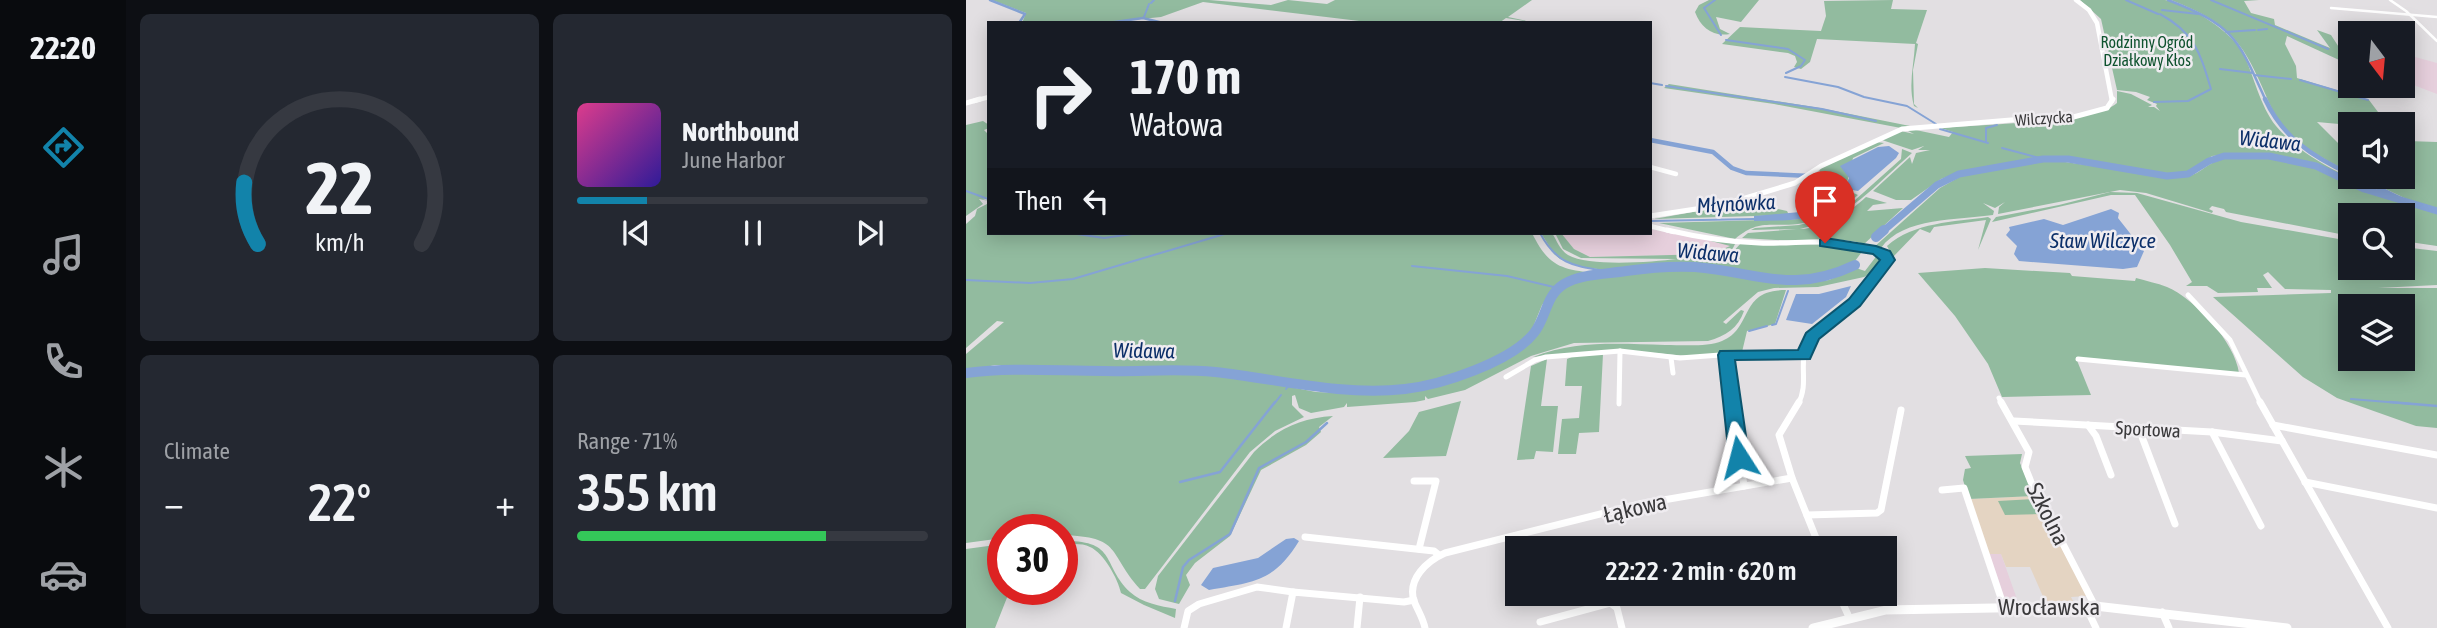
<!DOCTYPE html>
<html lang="en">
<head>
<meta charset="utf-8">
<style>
  body { margin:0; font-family:"Asap Condensed",sans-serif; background:#242831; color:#f1f3f6; height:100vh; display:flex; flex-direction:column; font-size:26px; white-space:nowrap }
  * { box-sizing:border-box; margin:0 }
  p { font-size:23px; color:#9ea1a6 }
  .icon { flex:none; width:38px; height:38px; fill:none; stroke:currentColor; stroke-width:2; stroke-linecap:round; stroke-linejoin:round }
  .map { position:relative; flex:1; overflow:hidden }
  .side { display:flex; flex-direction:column; gap:14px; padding:14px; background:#0d0f14; width:840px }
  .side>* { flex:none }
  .top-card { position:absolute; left:21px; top:21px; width:665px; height:214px; border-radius:0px; box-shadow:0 4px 18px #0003; background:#171b24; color:#f1f3f6; overflow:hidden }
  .needle { width:46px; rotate:164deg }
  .controls { position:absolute; left:1372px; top:21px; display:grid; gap:14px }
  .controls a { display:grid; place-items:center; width:77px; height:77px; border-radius:0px; background:#171b24; box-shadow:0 4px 18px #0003; font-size:35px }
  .speed { position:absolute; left:21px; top:514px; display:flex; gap:14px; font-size:35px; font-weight:700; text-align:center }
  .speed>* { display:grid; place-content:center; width:91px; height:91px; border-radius:50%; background:#171b24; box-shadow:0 4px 18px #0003; line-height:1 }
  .speed .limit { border:10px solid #d22; background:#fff; color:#111 }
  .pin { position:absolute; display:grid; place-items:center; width:60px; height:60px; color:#fff; margin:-72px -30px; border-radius:50% 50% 50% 0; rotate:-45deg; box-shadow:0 0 7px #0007 }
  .pin .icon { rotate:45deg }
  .me { position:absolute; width:77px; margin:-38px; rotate:351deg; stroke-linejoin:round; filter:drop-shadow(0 0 5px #0008) }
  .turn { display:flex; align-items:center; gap:24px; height:147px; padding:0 28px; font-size:32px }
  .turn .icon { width:91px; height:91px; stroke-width:2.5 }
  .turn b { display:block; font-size:49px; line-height:60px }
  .then { display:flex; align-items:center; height:66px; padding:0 28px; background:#0003; gap:14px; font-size:26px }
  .big { font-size:52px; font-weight:600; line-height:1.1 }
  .side .tile { flex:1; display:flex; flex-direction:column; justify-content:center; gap:10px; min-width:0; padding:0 24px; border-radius:10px; background:#242831 }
  .side .dial { align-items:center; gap:0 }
  .dial svg { height:182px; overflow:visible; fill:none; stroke:#363941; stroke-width:7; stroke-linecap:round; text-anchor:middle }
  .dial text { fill:#f1f3f6; stroke:none }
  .song { display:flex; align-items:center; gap:21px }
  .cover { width:84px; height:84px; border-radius:10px; background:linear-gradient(135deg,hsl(330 70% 55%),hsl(250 70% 35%)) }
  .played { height:7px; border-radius:4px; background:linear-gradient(90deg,#1283aa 20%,#363941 20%) }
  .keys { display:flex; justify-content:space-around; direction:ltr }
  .heat { display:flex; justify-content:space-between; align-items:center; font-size:38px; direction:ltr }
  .charge { height:10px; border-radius:5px; background:linear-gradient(90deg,#34c759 71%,#363941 0) }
  .side .tiles { flex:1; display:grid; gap:14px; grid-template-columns:repeat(2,1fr) }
  .trip { position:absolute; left:539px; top:536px; width:392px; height:70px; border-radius:0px; background:#171b24; box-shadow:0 4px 18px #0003; font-weight:600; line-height:70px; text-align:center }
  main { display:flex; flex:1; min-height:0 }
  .tab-bar { display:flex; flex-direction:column; width:126px; justify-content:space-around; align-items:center; background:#090b0e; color:#9ea1a6 }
  .tab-bar .icon { width:49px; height:49px }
  .tab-bar .selected { color:#1283aa }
  .tab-bar b { font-size:32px; color:#f1f3f6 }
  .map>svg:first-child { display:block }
  .commercial { fill:#e6cfdc }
  .education { fill:#e4d4c2 }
  .green { fill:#92bb9f; fill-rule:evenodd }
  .water { fill:#85a3d5 }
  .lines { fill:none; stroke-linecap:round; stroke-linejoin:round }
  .stream-far1 { stroke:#85a3d5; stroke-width:2 }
  .stream { stroke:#85a3d5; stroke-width:2.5 }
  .canal-far1 { stroke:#85a3d5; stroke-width:2.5 }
  .canal { stroke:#85a3d5; stroke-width:4.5 }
  .river-far1 { stroke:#85a3d5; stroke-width:7 }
  .river { stroke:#85a3d5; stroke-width:10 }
  .minor-far3 { stroke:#fff; stroke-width:2.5 }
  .minor-far2 { stroke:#fff; stroke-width:4.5 }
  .minor-far1 { stroke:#fff; stroke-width:5 }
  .minor { stroke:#fff; stroke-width:7 }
  .tertiary-far2 { stroke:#fff; stroke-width:4.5 }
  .tertiary-far1 { stroke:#fff; stroke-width:5 }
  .tertiary { stroke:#fff; stroke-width:9 }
  .route { fill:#1283aa; stroke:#0c556e; stroke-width:2 }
  .labels { text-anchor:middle; stroke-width:5; stroke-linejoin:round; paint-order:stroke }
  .far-park-label { font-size:16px; fill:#0e522e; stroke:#efecf0 }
  .far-street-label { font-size:16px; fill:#3a393b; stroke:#efecf0 }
  .street-label { font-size:19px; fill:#3a393b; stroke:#efecf0 }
  .water-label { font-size:21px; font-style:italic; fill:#0c2f69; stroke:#efecf0 }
  .near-street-label { font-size:23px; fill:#3a393b; stroke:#efecf0 }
</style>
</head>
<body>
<main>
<nav class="tab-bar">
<b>22:20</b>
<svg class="icon selected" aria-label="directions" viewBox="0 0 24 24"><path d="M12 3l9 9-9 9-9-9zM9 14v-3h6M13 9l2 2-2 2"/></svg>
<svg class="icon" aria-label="music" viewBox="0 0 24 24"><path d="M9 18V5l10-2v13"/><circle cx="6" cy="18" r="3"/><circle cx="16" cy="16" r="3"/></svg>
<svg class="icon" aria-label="phone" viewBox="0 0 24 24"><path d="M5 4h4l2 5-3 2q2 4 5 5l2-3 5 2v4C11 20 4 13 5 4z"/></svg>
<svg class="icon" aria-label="climate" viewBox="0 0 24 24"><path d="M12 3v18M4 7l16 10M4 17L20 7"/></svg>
<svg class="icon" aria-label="car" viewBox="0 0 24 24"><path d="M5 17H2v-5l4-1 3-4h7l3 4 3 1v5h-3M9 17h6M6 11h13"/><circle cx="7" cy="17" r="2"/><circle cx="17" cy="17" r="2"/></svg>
</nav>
<section class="side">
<div class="tiles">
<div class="tile dial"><svg viewBox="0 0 100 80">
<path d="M14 69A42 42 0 1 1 86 69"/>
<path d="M14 69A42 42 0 0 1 8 42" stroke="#1283aa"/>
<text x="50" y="56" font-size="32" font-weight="700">22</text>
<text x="50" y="72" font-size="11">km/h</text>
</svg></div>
<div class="tile">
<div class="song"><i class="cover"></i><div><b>Northbound</b><p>June Harbor</p></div></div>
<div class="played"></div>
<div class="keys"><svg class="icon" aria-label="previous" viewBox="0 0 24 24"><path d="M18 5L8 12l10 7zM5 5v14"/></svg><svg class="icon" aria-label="pause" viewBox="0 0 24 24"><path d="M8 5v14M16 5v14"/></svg><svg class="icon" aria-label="next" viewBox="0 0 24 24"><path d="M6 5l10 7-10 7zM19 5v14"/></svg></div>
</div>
<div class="tile"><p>Climate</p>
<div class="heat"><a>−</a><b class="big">22°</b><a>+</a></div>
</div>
<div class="tile"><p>Range · 71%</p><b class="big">355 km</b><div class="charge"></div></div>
</div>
</section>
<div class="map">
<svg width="1471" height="628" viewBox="0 0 1471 628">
  <rect width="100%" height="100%" fill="#e2dfe2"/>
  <!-- commercial -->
  <g class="commercial">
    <path d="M1449,57L1471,63V94L1437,81V63Z"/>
    <path d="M684,229L765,245L755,252L746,254L624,257L608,249L595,233H684Z"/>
    <path d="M1022,554H1035L1052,602H1038Z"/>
  </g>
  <!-- education -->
  <path class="education" d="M1068,496L1121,596L1105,597L1107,601H1079L1064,567H1040L1035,554H1022L1003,499Z"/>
  <!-- green -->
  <g class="green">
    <path d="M26,0H243L305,5L322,0L361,4L369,0H566L542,17L570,23L540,18L533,23H410L237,2L195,17L135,23H56L60,13Z"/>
    <path d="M743,0H793L775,22L750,17L754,29L764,34C747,37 735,28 729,12L733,5Z"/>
    <path d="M927,0L925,9L961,10L950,43L952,44L947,70L948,104L952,108L948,106C942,85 948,65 949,44L851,39L844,62L835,69L828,67L831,62L829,56L822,53L756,44L774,27L855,31L860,16L858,1Z"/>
    <path d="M1114,0C1139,0 1176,0 1199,0C1223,4 1266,32 1277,53C1288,76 1294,106 1310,126C1340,162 1391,181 1432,198L1343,163L1275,153L1246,156L1224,172L1210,174L1147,167L1106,158L1072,157L994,172L975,179L945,200H930L907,191L944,157L946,164L950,153L964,150H952L958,146L946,150L916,140L935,131L948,134L940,130L945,129L983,137L987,132L975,128C1009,125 1131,122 1151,103V91L1165,94L1186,105L1182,107H1188L1194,111L1190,106L1191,104L1181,100L1184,97L1170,92L1151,90L1135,19Z"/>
    <path d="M1205,0H1293L1278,1L1285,13L1308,19L1309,25L1364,48L1372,59L1351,30L1365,35L1376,52L1384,54V65L1321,36L1319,44L1330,66L1331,78L1403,100L1421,124L1384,125L1351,122L1372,143L1384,146V172C1359,160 1332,146 1315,123C1305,111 1300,94 1293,80C1272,33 1253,19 1205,0Z"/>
    <path d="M703,84L854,108L944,126L935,128L808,104L698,88Z"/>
    <path d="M17,121L23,125V128L18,130L23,135V197L17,199L23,201L13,199L17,204L0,216V125Z"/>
    <path d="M1441,141L1471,142V209L1447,202L1394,177H1437V142Z"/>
    <path d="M910,142L918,143L887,158L881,183L847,176L854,172L853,169Z"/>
    <path d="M936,149L946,153C908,186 885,217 834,229C860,228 881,214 900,197L921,203L907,205L901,211L937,208L897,245L776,238L782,233L831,229L785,230L789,228L833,225L866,216L879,209L935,159Z"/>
    <path d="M1279,157L1307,159L1349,167L1412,196L1471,213V246L1437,241V215H1384V236L1260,212L1258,209L1246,206L1243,209L1247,211L1246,213L1180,193L1154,190L1032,214L1033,207L1039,202L1029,208L1017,203L1028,211L1027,215C993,220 937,217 915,248H907L974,188L997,175L1086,160L1207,178C1234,176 1229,172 1250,161C1258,157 1270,158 1279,157Z"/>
    <path d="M872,186L892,195C874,211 856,221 832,224C803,227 793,219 769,239L693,223L835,219L875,203L868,188Z"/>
    <path d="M1144,192L1171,193L1275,222L1384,241V268H1437V247L1471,251V285L1412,288H1471V428L1450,426L1371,398L1337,377L1247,297L1365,293V290L1319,289L1302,272L1297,275L1306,288H1291L1292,292L1252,293L1241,286H1220L1226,282L1204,245L1169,195H1145L1026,222L1030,217L1093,205ZM1437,306V359H1384V306Z"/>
    <path d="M21,204L23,233H566C582,266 595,270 631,273L608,278L591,286L576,305L565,332L547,349L511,367L447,387H375L307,379L271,371L88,368L48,365H29L0,371V354L38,322L31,321L0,348V224L9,216L11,209Z"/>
    <path d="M787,207H803L821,211L823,215L688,219L738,210L744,214Z"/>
    <path d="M1022,217L1025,219L1012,250L1020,220L968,227L964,233L954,229L927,257L921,246C948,222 988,222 1022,217Z"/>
    <path d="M575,233H586C591,241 594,250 602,255C623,267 686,262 711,259L615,258L597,249L589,233H595L608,249L624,257L746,254L764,246L745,241L747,240L769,244L765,252L750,258L765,254L775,243L873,245L897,249C889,267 868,276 849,278C810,283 770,268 732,266C686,263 638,280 594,259L588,254Z"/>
    <path d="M910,251L919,258L909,271L898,277L852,287L808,288L792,292L757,322L760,324L775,310L778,311C772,328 760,336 742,341L608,343L565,356L499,390L462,399L459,396V400L449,402L381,407V403L378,407L345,413L333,408L329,395L326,396V405L338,417L309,431L284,452L179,589H174C141,552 157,537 96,535V530H37V538L0,543V376L30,371L79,374L247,375L279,378L350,392L395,394L450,391L511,374L548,354L573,331L592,292L611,281L668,272L728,269L797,280L849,282L863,280L890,268L899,271L912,254Z"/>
    <path d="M1019,268L1104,273L1106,276L1169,281L1170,278C1180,281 1191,283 1201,287C1229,299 1269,342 1273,373L1110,358L1125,395L1036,397L1022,364L989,316L952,273Z"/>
    <path d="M820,290L809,324L781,331L776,352L722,356L653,350L567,357C611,340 653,344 699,345C717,345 742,347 756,341C788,328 772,290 820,290Z"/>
    <path d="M637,354L633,432L613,433L610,454H592L596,419L613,418L616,386H599L601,359L608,356Z"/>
    <path d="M581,359L575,406H592L587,452L570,451L568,459L551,460L565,366Z"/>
    <path d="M495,401L480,456L417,458L443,431L453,412Z"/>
    <path d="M367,416L353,427L355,432L340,445L295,470L264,536L229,563L220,575L224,585L213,604L193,599L189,589L192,576L288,452C311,429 335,418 367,416Z"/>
    <path d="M1056,454L1054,463L1068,496L1003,499L997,480L999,469L1005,468L999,456Z"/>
    <path d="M1068,499L1075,514L1039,515L1032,501Z"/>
    <path d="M96,541C152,540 135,564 164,592C176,603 194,606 210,609L209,618L178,605L155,593C152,579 138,553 124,547C116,543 105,544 96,545Z"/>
    <path d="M37,544V590H44L29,628H0V549Z"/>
  </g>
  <!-- water -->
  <g class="water">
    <path d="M923,146L933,153L930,158L892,191L869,187L875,202C852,223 818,220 788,221V216L856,210L870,200L861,182L847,176L881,183L883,178L874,166L912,147Z"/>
    <path d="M1145,209L1153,213L1152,218L1178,251L1171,267L1157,269L1053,261L1048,254L1051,246L1040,235L1044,230L1043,227L1078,219L1097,225Z"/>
    <path d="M885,286L880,297L846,324L820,320L830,294H853Z"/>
    <path d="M328,538L333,541C308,582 288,582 243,590L235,585L247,568L292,558L320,539Z"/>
  </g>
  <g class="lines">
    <!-- stream-far1 -->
    <g class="stream-far1">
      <path d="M749,0L738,8L755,35"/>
      <path d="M1160,0L1192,14"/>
      <path d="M1245,0L1362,49"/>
      <path d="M185,3L188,0"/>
      <path d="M1196,10L1232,14"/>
      <path d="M178,17L183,4"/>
      <path d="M1292,30L1301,29"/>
      <path d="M1260,32L1289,30"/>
      <path d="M760,40L822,49L839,60L835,66L820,73"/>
      <path d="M1254,69L1287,73"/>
      <path d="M1288,75L1325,79"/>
      <path d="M819,77L872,87L898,97L941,106L970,124"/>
      <path d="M1334,80L1402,100"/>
      <path d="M684,83L696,85"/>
      <path d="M700,86L856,109L910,121"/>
      <path d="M1188,102L1222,101L1245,89C1234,53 1229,33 1194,14"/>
      <path d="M974,129L1022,143"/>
      <path d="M1020,141V128L1031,125"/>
      <path d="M1036,148L1077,159"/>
      <path d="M0,191L22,199"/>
      <path d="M684,221L788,219"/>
      <path d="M104,233L138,238L173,233"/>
      <path d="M574,233C592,267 611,266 646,272"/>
      <path d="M446,266L541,276L592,288"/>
      <path d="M0,280L64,283L107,279L262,233"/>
      <path d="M824,283L825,280"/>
      <path d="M806,325L810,324L822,291"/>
      <path d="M783,331L801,326"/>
      <path d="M320,389L324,384"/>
      <path d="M394,394L399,389"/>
      <path d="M1385,399L1446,404"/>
      <path d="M308,404L315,395"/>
    </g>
    <!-- stream -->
    <g class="stream">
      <path d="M1424,402L1471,406"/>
      <path d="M214,482L254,472L309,402"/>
      <path d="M209,601L217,567L223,560L264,534L293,468L340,442L361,423"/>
    </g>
    <!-- canal-far1 -->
    <g class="canal-far1">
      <path d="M24,0L59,14L53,23"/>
      <path d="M1202,0C1269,26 1272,39 1300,101"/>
      <path d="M142,23L177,18L197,23"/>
    </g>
    <!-- canal -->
    <g class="canal">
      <path d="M1299,99C1317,138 1347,157 1384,174"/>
      <path d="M684,140L747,152L766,168L780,173L844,176"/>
      <path d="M1390,177L1441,202"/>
    </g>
    <!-- river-far1 -->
    <path class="river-far1" d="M916,232L971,185L993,174L1077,159H1102L1201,176L1222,174L1243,161L1258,156H1303L1350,166L1398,189L1471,211"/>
    <!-- river -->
    <g class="river">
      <path d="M910,237L918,230"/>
      <path d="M0,373C46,367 91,371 138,371C174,372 213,368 249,372C312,379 375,396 439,389C475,385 545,362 568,333C581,317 579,296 598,284C614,274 641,274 660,271C681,268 707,266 729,267C792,272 826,295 889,265"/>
    </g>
    <!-- minor-far3 -->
    <g class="minor-far3">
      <path d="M1424,0L1440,11L1471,41"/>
      <path d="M1365,8L1471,17"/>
    </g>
    <!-- minor-far2 -->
    <g class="minor-far2">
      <path d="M684,167L710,174"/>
      <path d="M684,226L708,232"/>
    </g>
    <!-- minor-far1 -->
    <g class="minor-far1">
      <path d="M701,230C731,237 762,242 793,243C834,245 883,233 921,256L920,262C910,275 901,290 890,301C875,316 849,325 840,345C833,365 843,385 832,404"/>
      <path d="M1222,295L1264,340L1295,404"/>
      <path d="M760,355L767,404"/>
      <path d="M705,358L707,373"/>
      <path d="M1112,359L1280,375"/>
      <path d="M540,377L569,360L580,357L654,351"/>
      <path d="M1033,398L1036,404"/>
      <path d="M653,404L654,351L714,358L781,353L838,355"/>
    </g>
    <!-- minor -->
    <g class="minor">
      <path d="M766,402L778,486"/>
      <path d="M833,402L813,435L826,478L854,548"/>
      <path d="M1035,402L1063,452L1059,467L1065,482L1129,606"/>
      <path d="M1294,402L1422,628"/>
      <path d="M1048,421L1246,432L1316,441"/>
      <path d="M1122,425L1130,436L1145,475"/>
      <path d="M1307,425L1471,455"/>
      <path d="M1173,429L1209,524"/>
      <path d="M1246,432L1295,526"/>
      <path d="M448,481H470L453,549"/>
      <path d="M1339,482L1471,508"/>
      <path d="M976,490L998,488L1038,607"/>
      <path d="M841,515L911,513L915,510L935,410"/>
      <path d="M339,537L468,551L473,555"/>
      <path d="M872,593L883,617"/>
      <path d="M1120,607L1130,628"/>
      <path d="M1196,612L1203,628"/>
      <path d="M574,622L644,603L651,608L656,628"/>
      <path d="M218,628L222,611L233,604L291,587L327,592"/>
      <path d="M320,628L327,592L438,602L448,600"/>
      <path d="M391,628L394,597"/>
      <path d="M459,628C457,618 452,611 448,601C441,579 461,561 479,553L674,504L826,478"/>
    </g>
    <!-- tertiary-far2 -->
    <g class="tertiary-far2">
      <path d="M1110,0L1123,10L1131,23L1146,101"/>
      <path d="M8,101L23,97"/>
    </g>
    <!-- tertiary-far1 -->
    <g class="tertiary-far1">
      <path d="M0,103L14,99"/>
      <path d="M684,216L756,205L829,183L855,166L936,129L1057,119H1100L1141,108L1147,99"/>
    </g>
    <!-- tertiary -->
    <path class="tertiary" d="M847,628L920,610L1129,606L1321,628"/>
  </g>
  <!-- route -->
  <path class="route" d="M859,238L910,246L924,251L929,260L894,306L853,339L844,359L769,360L783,457L780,462L773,464L766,462L763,457L752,355L754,351L832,350L840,333L883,299L914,260L907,254L854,246V240Z"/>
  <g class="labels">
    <!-- far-park labels -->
    <g class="far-park-label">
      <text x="1181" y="48">Rodzinny Ogród<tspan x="1181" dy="18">Działkowy Kłos</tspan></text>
    </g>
    <!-- far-street labels -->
    <g class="far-street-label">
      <text transform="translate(1078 118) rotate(-4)" y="6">Wilczycka</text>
    </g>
    <!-- street labels -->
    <g class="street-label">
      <text transform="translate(1182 429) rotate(3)" y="7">Sportowa</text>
    </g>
    <!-- water labels -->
    <g class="water-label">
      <text transform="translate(1304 141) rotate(6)" y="7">Widawa</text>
      <text transform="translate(770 204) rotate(-3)" y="7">Młynówka</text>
      <text x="1137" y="248">Staw Wilczyce</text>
      <text transform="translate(742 253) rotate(5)" y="7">Widawa</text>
      <text transform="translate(178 351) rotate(1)" y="7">Widawa</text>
    </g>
    <!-- near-street labels -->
    <g class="near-street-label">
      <text transform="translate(669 508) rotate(-13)" y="8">Łąkowa</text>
      <text transform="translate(1082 514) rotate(63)" y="8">Szkolna</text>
      <text x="1083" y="615">Wrocławska</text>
    </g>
  </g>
</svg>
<div class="controls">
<a><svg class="needle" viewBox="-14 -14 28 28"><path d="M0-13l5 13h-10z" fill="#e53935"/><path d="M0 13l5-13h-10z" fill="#9ea1a6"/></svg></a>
<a><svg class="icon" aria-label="sound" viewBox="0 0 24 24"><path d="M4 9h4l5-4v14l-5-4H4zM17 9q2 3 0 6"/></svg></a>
<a><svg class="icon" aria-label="search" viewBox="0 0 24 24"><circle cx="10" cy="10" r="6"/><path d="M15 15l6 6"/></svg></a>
<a><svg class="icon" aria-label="layers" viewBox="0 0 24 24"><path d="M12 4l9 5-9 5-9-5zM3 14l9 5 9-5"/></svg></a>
</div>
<div class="speed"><div class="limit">30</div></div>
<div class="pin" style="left:859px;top:243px;background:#d93025"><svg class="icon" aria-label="arrive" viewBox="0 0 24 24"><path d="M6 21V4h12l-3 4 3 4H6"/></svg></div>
<svg class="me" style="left:773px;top:457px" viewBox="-20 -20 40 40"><path d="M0-17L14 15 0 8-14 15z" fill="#1283aa" stroke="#fff" stroke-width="4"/></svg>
<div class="trip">22:22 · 2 min · 620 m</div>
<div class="top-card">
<div class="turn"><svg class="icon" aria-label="right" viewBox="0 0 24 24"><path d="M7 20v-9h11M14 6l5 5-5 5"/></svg><div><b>170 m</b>Wałowa</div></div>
<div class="then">Then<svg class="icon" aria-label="left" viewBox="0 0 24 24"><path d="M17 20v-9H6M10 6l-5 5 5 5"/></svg></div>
</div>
</div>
</main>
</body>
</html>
